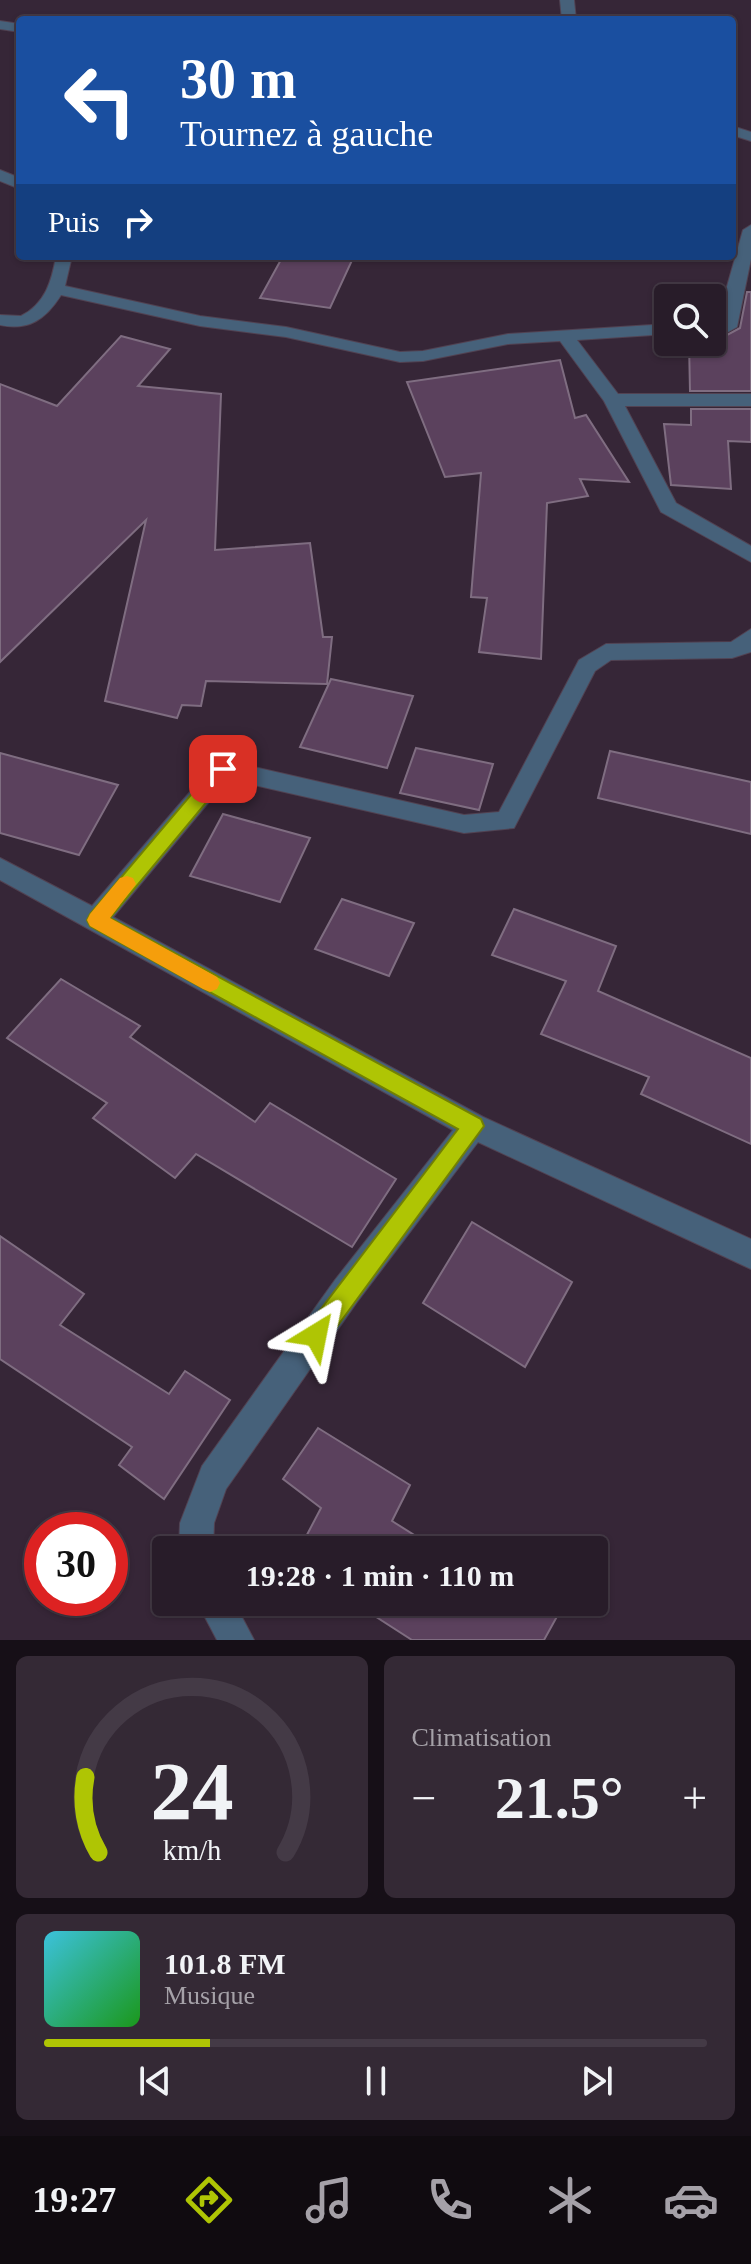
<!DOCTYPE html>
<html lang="fr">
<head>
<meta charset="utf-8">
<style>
  body { margin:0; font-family:Georgia,serif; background:#342935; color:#f1f3f6; height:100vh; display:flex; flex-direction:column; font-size:30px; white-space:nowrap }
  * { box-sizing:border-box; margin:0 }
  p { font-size:26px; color:#a5a1a8 }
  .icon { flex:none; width:44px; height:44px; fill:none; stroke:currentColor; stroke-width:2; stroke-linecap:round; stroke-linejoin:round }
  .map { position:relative; height:1640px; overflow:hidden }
  .panel { display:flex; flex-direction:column; gap:16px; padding:16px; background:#160f17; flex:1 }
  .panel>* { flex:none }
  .top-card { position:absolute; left:16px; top:16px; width:720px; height:244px; border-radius:8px; box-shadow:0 2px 6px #0004,0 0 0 2px #443a46; background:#1a4fa0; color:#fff; overflow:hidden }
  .fabs { position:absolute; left:654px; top:284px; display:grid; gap:16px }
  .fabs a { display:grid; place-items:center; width:72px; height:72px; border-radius:8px; background:#281c29; box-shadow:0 2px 6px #0004,0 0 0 2px #443a46; font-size:40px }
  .speed { position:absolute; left:24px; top:1512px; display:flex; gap:16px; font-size:40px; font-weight:700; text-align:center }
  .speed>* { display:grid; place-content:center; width:104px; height:104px; border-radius:50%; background:#281c29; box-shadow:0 2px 6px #0004,0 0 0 2px #443a46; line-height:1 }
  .speed .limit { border:12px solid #d22; background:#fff; color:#111 }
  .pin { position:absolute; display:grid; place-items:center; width:68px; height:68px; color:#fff; margin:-34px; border-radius:16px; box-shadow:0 4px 12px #0006 }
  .me { position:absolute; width:88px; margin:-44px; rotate:35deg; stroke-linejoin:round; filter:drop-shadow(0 0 6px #0008) }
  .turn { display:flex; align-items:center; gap:28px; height:168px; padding:0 32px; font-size:36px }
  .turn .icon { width:104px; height:104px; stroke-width:2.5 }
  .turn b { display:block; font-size:56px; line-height:68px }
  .then { display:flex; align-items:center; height:76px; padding:0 32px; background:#0003; gap:16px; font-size:30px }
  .big { font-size:60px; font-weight:700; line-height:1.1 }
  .panel .card { flex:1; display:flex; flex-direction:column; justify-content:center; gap:12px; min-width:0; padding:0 28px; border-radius:12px; background:#342935 }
  .panel .dial { align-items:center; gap:0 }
  .dial svg { height:208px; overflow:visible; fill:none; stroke:#443a46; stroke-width:7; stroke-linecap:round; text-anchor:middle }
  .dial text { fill:#f1f3f6; stroke:none }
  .song { display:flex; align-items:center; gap:24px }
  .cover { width:96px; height:96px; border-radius:12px; background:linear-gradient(135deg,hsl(190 70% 55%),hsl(120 70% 35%)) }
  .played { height:8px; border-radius:4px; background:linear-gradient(90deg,#afc504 25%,#443a46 25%) }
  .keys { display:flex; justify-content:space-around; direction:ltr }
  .heat { display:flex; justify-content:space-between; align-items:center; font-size:44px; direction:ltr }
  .panel .tiles { flex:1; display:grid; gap:16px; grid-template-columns:1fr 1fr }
  .card:last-child { grid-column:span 2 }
  .trip { position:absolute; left:152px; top:1536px; width:456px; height:80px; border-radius:8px; background:#281c29; box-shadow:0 2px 6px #0004,0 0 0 2px #443a46; font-weight:700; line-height:80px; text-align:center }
  .tab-bar { display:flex; height:128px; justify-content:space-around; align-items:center; background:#100b10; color:#a5a1a8 }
  .tab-bar .icon { width:56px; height:56px }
  .tab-bar .current { color:#afc504 }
  .tab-bar b { font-size:36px; color:#f1f3f6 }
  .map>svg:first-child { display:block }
  .building { fill:#5b415d; stroke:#7f6d81; stroke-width:2 }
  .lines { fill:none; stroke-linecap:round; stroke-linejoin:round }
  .minor-casing { stroke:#514252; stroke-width:2 }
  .minor { fill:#46617a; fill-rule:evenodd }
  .route { fill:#afc504; stroke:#728003; stroke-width:2 }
  .slow { fill:#f59e0b }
</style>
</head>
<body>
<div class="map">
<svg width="751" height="1640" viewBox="0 0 751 1640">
  <rect width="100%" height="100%" fill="#362637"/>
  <!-- building -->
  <g class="building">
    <path d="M283,256H354L330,308L260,298Z"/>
    <path d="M687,288L723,290L716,326L727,335L740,328L747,292H751V391H690L689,342H712V298H687Z"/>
    <path d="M121,336L170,349L138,386L221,394L215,550L310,543L323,637H332L327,684L206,681L201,706L182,705L177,718L105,701L146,520L0,662V384L57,406Z"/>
    <path d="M560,360L575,418L586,415L629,482L580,479L588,496L547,503L541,659L479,652L487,598L471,597L481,473L445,477L407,382Z"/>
    <path d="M691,409H751V442L728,441L731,489L671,485L664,424L691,425Z"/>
    <path d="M331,679L413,696L387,768L300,747Z"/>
    <path d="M416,748L493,764L479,810L400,793Z"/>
    <path d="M610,751L751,782V834L598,798Z"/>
    <path d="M0,753L118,785L79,855L0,833Z"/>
    <path d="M223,814L310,838L280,902L190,876Z"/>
    <path d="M342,899L414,923L389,976L315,949Z"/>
    <path d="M514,909L616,946L598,991L751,1058V1144L641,1094L649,1077L541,1034L566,981L492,955Z"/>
    <path d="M61,979L140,1026L130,1037L255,1122L270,1103L396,1179L352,1247L196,1154L175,1178L93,1118L107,1103L7,1038Z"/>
    <path d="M472,1222L572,1282L525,1367L423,1303Z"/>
    <path d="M0,1236L84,1294L60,1325L169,1394L185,1371L230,1400L164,1499L119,1465L132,1447L0,1359Z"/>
    <path d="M318,1428L410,1485L392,1521L438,1550H299L321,1508L283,1479Z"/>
    <path d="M353,1602H565L544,1640H412Z"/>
  </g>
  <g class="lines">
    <!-- minor casing -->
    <g class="minor-casing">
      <g id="minor">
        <path d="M560,0H574L576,20H562Z"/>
        <path d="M0,21L20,24V32L0,29Z"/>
        <path d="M732,126L751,132V141L732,135Z"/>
        <path d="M0,170L20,178V189L0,181Z"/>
        <path d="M751,225V259L737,327L728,332L719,327L726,290L743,230Z"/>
        <path d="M56,256H72L65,286L200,316L286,327L400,352L423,351L508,334L668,324V334L577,340L618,394H751V406H625L676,503L751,546V562L661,512L604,401L560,341L508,344L423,361L400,362L286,337L200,326L61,295C46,319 29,331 0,325V315L21,316C45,304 52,281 56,256Z"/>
        <path d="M751,629V652L732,658L611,660L595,671L514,828L464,833L228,779L113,917L483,1117L751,1239V1269L478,1142L357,1302L226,1489L214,1523L213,1550H179L180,1523L202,1466L335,1280L453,1130L0,880V858L92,906L215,763L223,760L464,815L499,812L579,660L606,644L731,642Z"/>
        <path d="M197,1602H234L254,1640H217Z"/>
      </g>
    </g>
    <!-- minor -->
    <use href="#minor" class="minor"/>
  </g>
  <!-- route -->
  <path class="route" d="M223,762L230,764L232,769L230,774L110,918L481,1119L484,1126L325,1343L316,1346L308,1343L305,1335L308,1326L458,1129L90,926L87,920L90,914L217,764Z"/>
  <!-- slow -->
  <path class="slow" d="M127,876L133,878L136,884L110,918L217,977L220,983L217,989L210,992L203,989L90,926L87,920L90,914L120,878Z"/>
</svg>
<div class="fabs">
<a><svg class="icon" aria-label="search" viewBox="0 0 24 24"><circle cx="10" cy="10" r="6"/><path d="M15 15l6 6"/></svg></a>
</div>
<div class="speed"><div class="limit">30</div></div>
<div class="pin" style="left:223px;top:769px;background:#d93025"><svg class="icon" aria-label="arrive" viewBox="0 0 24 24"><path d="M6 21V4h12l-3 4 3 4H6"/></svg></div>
<svg class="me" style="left:316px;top:1335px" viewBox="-20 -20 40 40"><path d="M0-17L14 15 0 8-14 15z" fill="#afc504" stroke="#fff" stroke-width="4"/></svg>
<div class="trip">19:28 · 1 min · 110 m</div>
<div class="top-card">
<div class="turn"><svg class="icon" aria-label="left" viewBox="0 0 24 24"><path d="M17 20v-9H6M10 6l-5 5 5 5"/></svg><div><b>30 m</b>Tournez à gauche</div></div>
<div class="then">Puis<svg class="icon" aria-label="right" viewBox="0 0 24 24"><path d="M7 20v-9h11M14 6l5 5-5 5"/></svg></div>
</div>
</div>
<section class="panel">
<div class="tiles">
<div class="card dial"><svg viewBox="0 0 100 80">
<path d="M14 69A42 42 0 1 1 86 69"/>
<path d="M14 69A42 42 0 0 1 9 40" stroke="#afc504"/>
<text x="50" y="56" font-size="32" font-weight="700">24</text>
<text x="50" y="72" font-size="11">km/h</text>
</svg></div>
<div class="card"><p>Climatisation</p>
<div class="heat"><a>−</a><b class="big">21.5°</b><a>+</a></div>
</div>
<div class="card">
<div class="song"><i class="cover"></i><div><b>101.8 FM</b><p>Musique</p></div></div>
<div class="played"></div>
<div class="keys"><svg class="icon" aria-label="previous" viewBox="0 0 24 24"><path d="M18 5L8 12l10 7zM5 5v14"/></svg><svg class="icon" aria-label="pause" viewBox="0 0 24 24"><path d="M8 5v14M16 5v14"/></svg><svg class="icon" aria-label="next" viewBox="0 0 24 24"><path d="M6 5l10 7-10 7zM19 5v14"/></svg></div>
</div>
</div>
</section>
<nav class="tab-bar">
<b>19:27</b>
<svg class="icon current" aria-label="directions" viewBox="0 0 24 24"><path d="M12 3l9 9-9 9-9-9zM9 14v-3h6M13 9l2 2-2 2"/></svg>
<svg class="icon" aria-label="music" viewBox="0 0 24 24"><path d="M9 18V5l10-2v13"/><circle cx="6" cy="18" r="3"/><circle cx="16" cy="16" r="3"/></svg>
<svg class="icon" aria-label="phone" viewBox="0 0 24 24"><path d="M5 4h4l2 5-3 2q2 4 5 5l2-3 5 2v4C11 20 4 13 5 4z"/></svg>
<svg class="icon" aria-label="climate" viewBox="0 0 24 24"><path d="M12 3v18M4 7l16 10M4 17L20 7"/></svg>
<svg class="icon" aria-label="car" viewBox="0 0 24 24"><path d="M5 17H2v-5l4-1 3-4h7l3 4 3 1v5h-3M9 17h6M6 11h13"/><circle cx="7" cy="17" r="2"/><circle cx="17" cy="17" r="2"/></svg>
</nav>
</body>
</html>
